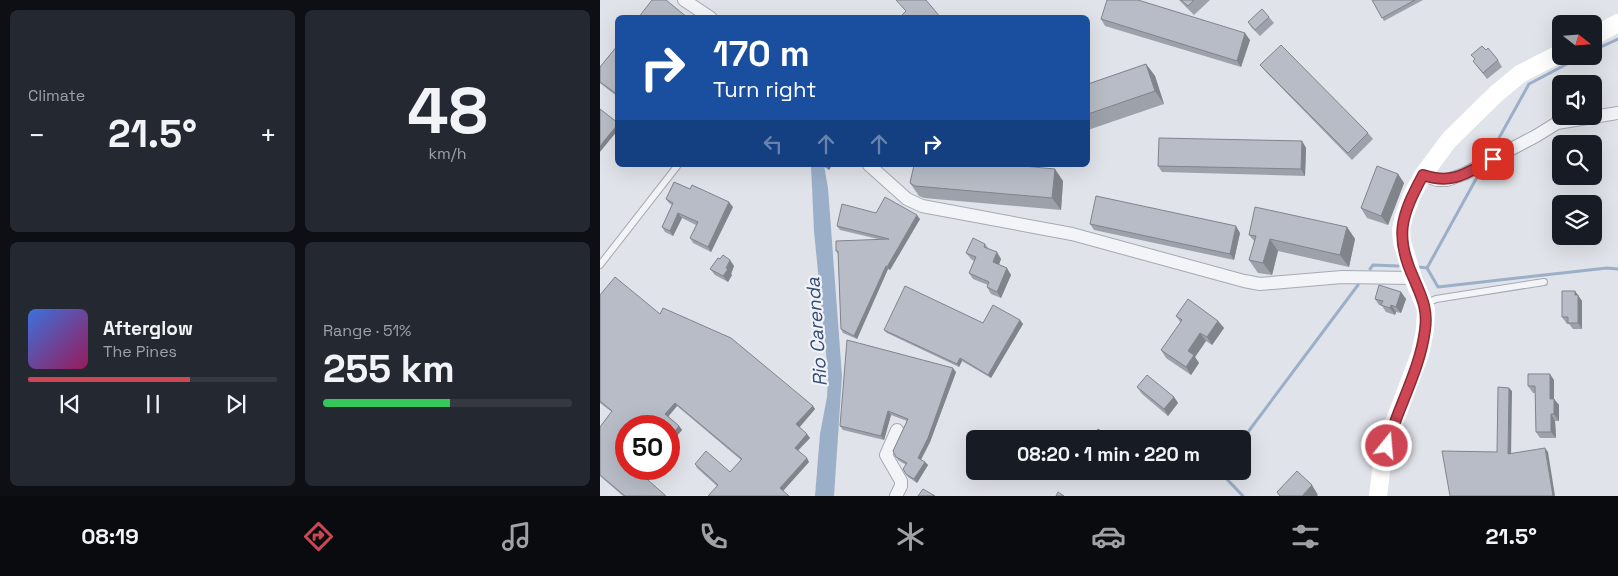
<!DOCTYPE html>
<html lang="en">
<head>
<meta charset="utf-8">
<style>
  body { margin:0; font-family:"Space Grotesk",sans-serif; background:#242831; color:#f1f3f6; height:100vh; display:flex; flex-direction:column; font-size:19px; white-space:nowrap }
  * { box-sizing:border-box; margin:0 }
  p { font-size:16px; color:#9ea1a6 }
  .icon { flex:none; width:28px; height:28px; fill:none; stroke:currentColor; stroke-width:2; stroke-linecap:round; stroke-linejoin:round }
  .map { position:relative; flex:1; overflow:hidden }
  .side { display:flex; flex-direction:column; gap:10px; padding:10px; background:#0d0f14; width:600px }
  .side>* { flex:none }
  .banner { position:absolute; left:15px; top:15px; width:475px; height:152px; border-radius:8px; box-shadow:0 5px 20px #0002; background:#1a4fa0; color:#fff; overflow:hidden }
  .needle { width:32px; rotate:107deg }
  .tools { position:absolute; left:952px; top:15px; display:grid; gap:10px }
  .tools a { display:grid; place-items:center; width:50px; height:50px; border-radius:8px; background:#171b24; box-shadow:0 5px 20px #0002; font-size:25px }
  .speed { position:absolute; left:15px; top:415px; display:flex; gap:10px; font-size:25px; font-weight:700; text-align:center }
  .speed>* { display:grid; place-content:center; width:65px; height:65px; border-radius:50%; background:#171b24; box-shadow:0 5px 20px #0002; line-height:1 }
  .speed .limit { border:8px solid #d22; background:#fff; color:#111 }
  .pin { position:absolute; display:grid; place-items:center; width:42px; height:42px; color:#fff; margin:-21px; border-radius:10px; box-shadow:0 2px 8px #0006 }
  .me { position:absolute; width:55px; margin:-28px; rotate:17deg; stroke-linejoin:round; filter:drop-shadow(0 0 4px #0008) }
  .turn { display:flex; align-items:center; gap:18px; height:105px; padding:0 15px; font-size:22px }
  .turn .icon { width:65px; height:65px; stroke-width:2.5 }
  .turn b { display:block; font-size:35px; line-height:42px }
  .lanes { display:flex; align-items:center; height:48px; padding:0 15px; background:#0003; justify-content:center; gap:25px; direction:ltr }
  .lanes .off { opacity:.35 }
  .big { font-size:38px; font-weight:600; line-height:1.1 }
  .side .widget { flex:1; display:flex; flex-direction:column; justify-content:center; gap:8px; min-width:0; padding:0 18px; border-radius:8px; background:#242831 }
  .side .dial { align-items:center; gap:0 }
  .dial b { font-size:65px; line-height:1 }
  .song { display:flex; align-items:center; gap:15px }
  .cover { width:60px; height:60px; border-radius:8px; background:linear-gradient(135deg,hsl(220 70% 55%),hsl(330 70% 35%)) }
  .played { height:5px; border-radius:2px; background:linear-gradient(90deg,#ce4554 65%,#363941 65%) }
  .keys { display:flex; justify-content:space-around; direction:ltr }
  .heat { display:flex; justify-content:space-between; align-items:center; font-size:28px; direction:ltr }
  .charge { height:8px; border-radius:4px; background:linear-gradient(90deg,#34c759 51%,#363941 0) }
  .side .tiles { flex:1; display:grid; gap:10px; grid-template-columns:repeat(2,1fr) }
  .trip { position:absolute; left:366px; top:430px; width:285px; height:50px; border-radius:8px; background:#171b24; box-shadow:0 5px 20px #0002; font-weight:600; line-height:50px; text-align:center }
  .tabs { display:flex; height:80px; justify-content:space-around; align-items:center; background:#090b0e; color:#9ea1a6 }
  .tabs .icon { width:35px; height:35px }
  .tabs .selected { color:#ce4554 }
  .tabs b { font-size:22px; color:#f1f3f6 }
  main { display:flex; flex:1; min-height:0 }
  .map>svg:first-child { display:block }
  .water { fill:#9bafc9 }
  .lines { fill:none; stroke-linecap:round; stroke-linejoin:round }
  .stream { stroke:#9bafc9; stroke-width:3 }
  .service-casing { stroke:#a5aab3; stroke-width:8 }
  .minor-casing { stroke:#a5aab3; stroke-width:14 }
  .service { stroke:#f3f4f7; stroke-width:6 }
  .minor { stroke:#f3f4f7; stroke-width:12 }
  .secondary { stroke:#fff; stroke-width:18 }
  .wall { fill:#9da2aa }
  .shaded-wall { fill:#80848b }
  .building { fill:#b7bcc6; stroke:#80848b }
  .route-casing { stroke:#862d37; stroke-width:12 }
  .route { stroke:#ce4554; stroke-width:9 }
  .labels { text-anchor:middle; stroke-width:4.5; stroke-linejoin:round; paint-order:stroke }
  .water-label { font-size:19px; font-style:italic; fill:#334d75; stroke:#f0f2f7 }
</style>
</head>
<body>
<main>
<section class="side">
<div class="tiles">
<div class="widget"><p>Climate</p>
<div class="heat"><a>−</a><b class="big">21.5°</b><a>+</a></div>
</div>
<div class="widget dial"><b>48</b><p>km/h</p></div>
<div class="widget">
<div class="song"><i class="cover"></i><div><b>Afterglow</b><p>The Pines</p></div></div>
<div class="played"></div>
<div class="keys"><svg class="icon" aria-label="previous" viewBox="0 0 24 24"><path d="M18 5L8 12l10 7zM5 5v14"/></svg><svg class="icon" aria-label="pause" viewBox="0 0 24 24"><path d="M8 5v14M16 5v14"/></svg><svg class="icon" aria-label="next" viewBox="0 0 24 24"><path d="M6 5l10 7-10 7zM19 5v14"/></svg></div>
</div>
<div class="widget"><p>Range · 51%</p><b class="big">255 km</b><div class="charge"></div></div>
</div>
</section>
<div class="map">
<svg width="1018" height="496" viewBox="0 0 1018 496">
  <rect width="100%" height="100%" fill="#e0e3e9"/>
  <!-- water -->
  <path class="water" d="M211,165H224L228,188L242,376L234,496H215L220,434L227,397L228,374L214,231Z"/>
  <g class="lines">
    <!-- stream -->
    <g class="stream">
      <path d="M994,50L1018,39"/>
      <path d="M889,156L929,84L982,56"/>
      <path d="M819,267L827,268"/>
      <path d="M827,268L881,170"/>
      <path d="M827,268L838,287L1007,268L1018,269"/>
      <path d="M770,269L773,265L798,266"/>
      <path d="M642,440L758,285"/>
      <path d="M619,471L643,496"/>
    </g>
    <!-- service casing -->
    <g class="service-casing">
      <g id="service">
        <path d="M0,265L78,165"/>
        <path d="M825,304L836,299L944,282"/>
      </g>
    </g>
    <!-- minor casing -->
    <g class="minor-casing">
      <g id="minor">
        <path d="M84,0L111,18"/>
        <path d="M269,165L307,199L322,206L472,234L644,281L660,284L742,277L813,278"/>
        <path d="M823,175L837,180H847L864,174L936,136L957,123L1018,113"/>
        <path d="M296,496L301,486V481L286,455L297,430"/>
      </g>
    </g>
    <!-- service -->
    <use href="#service" class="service"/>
    <!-- minor -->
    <use href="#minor" class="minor"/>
    <!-- secondary -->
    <g class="secondary">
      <path d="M994,36L1018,23"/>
      <path d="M778,496L782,463L792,428L820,354L825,330L826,309L813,278L802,242L801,230L804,216L812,195L823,175L849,140L896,94L920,74L961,53"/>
    </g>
  </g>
  <!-- wall -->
  <g class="wall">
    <path d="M579,0H610L594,15Z"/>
    <path d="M772,0H823L784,21Z"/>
    <path d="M669,17L674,23L660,36L652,28L648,22Z"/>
    <path d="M501,19L650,40L641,67L505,26Z"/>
    <path d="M18,45V97L0,83V67Z"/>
    <path d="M886,50L898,60L902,67L887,79L873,61L875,59L871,55Z"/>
    <path d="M546,64L555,76L564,104L488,130V84Z"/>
    <path d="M660,65L768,133L773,139L752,160L665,71Z"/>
    <path d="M702,141L706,148L705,176L562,172L558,166Z"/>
    <path d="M223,165H232L229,170L224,167Z"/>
    <path d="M798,174L804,183L788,225L767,218L761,208Z"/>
    <path d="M463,181L461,210L324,198L319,196L310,183Z"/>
    <path d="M90,189L133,207L111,252L93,243L90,238L96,225L82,218L73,236L65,232L62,227L72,205L69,203L66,199Z"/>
    <path d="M276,213L320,219L290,270L288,269L257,339L243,333L241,329L238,254L236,251L278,239L240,230L237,226Z"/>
    <path d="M490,224L640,233L634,260L494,230Z"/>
    <path d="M747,227L755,239L749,267L678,251L672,275L658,273L649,260L655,242L649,235Z"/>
    <path d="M385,244L389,249L401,259L399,265L411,275L401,298L391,294L387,287L388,285L373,279L369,273L374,261L371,259L366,253Z"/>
    <path d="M120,259L130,260L134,266L131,274L132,275L128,282L115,275L110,269Z"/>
    <path d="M975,291L982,301V329H973L969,324H967L962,317Z"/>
    <path d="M801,292L806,299L801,313L796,312L795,315L786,312L782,306L779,305L775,299Z"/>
    <path d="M0,295L60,314L213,406L215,409L199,427L210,438L198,451L209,462L183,491L117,486L97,468L95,464L130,472L141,460L77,406L68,416L79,426L82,430L43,476L66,496H23L0,476V427L12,412L0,403Z"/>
    <path d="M576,316L618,321L624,328L612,345L606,341L595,357L599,363L591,375L566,358L561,350L581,323Z"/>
    <path d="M420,320L423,324L391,378L362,361L359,367L287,333L284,330Z"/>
    <path d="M356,372L330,442L321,460L325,462L328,465L317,483L308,477L303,469L306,465L298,460L293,451L307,421L291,415L284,440L243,430L240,426Z"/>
    <path d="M954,380V399L959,405V421H955L956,438H940L936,432L935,393H933L928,386Z"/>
    <path d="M537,387L574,397L578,403L568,416L542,394Z"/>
    <path d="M509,471H522L517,477Z"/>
  </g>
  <!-- shaded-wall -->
  <g class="shaded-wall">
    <path d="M645,33L650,40L641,67L637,61Z"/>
    <path d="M546,64L555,76L564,104L555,91Z"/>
    <path d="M18,124V130L0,152V146Z"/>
    <path d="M702,141L706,148L705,176L701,169Z"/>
    <path d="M225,165H232L229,170Z"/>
    <path d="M455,169L463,181L461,210L452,198Z"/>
    <path d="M798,174L804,183L788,225L781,216Z"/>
    <path d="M129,202L133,207L111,252L108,247Z"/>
    <path d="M78,213L82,218L73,236L70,231Z"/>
    <path d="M317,215L320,219L290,270L287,267Z"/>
    <path d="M636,226L640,233L634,260L630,254Z"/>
    <path d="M747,227L755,239L749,267L740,255Z"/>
    <path d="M670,239L678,251L672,275L663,263Z"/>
    <path d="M397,252L401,259L397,269L393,262Z"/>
    <path d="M130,260L134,266L131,274L132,275L128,282L123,276Z"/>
    <path d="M286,266L288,269L257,339L254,336Z"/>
    <path d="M407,268L411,275L401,298L397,292Z"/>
    <path d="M975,291L982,301V329L978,323Z"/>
    <path d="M801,292L806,299L801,313L796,307Z"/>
    <path d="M791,305L796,312L795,315L790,308Z"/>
    <path d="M420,320L423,324L391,378L388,375Z"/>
    <path d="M618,321L624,328L612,345L607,337Z"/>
    <path d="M600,333L606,341L595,357L599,363L591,375L586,367L588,351Z"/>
    <path d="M360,358L362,361L359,367L357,364Z"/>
    <path d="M353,368L356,372L330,442L320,461L318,458Z"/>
    <path d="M950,374L954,380V399L959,405V421L954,414L950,399Z"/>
    <path d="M909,388L912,391L911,458L908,454Z"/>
    <path d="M574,397L578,403L568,416L564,409Z"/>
    <path d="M75,403L77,406L68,417L65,414Z"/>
    <path d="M213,406L215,409L199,428L196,424Z"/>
    <path d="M288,411L291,415L284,440L281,436Z"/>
    <path d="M951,414L955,421L956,438L951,432Z"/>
    <path d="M79,426L82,430L69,445V439Z"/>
    <path d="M207,434L210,438L197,451L195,448Z"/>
    <path d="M945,448L948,452L955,496H953Z"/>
    <path d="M207,458L209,462L182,492L180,488Z"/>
    <path d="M325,462L328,465L317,483L314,479Z"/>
    <path d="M44,469H49L43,477L40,473Z"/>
    <path d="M513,471H522L517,477Z"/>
    <path d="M712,485L718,495L717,496H702Z"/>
  </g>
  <!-- building -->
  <g class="building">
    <path d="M52,0H66L88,18H38Z"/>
    <path d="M296,0H326L341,18H299L306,11Z"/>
    <path d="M507,0H538L645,33L637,61L501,19Z"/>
    <path d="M581,0H594L588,6Z"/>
    <path d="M772,0H815L782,18Z"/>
    <path d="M662,9L669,17L655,30L648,22Z"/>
    <path d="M18,45V95L0,82V67Z"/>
    <path d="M681,45L768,133L748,153L660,65Z"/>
    <path d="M882,46L886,50L888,48L898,60L883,73L873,61L875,59L871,55Z"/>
    <path d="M546,64L555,91L488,114V84Z"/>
    <path d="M0,109L18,123V124L0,146Z"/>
    <path d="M559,138L702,141L701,169L558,166Z"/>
    <path d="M314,165H412L455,169L452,198L315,186L310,183Z"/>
    <path d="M777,166L798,174L781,216L761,208Z"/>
    <path d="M74,182L90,189L92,185L129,202L108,247L90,238L98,222L78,213L70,231L62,227L73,203L66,199Z"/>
    <path d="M496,196L636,226L630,254L490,224Z"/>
    <path d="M285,197L317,215L287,267L286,266L254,336L241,329L238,251H236V241L289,239L237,226L242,204L276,213Z"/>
    <path d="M655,207L747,227L740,255L670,239L663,263L649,260L656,236L649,235Z"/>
    <path d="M373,238L385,244L384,247L397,252L393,262L407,268L397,292L387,287L389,282L369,273L376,257L366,253Z"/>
    <path d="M123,255L130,260L126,268L128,269L123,276L110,269L118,258L120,259Z"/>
    <path d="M15,277L60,314L63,308L131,338L213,406L196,424L207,434L195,448L207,458L180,488L189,496H108L118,485L95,464L106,451L130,472L142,459L75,403L65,414L79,426L69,439V426H26V469H44L40,473L66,496H25L0,475V427L12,411L0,401V295Z"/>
    <path d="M779,285L801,292L796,307L791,305L790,308L781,305L783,301L775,299Z"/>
    <path d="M305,286L383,323L393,305L420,320L388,375L360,358L357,364L284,330Z"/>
    <path d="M962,291H975V295H978V323H968V317H962Z"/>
    <path d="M588,299L618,321L607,337L600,333L588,351L594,355L586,367L561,350L582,320L576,316Z"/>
    <path d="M247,340L353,368L328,438L318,458L325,462L314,479L306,474L303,469L307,463L296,457L293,451L308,419L288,411L281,436L240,426Z"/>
    <path d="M928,374H950V399H954V414H951V432H936L935,386H928Z"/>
    <path d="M547,375L574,397L564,409L537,387Z"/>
    <path d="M898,387L909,388L908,454L945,448L953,496H850L842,451L897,452Z"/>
    <path d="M498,429L513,439H491Z"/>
    <path d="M697,471L712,485L702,496H680L677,492Z"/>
    <path d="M323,489L335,496H318Z"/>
    <path d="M458,492L464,496H456Z"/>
  </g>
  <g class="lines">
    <!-- route casing -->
    <g class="route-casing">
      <path id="route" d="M787,446C798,407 820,370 825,330C828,309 822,298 814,279C794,236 801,216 823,175C854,185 866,173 893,159"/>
    </g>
    <!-- route -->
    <use href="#route" class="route"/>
  </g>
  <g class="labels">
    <!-- water labels -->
    <g class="water-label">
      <text transform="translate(216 332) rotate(-94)" y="7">Rio Carenda</text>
    </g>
  </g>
</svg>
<div class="tools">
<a><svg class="needle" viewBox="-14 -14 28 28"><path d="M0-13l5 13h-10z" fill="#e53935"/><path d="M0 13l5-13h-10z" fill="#9ea1a6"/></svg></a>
<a><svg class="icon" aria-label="sound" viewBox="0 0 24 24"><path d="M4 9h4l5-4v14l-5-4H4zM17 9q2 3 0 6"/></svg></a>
<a><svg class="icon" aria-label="search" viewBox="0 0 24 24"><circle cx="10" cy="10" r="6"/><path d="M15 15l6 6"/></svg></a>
<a><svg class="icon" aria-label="layers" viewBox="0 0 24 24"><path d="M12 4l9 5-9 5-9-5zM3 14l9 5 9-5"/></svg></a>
</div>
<div class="speed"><div class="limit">50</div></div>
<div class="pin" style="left:893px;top:159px;background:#d93025"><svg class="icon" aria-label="arrive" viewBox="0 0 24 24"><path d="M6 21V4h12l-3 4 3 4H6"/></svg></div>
<svg class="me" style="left:787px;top:446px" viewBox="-20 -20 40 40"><circle r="17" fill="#ce4554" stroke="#fff" stroke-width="3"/><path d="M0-11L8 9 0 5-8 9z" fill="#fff"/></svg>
<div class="trip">08:20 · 1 min · 220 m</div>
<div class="banner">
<div class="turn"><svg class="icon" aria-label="right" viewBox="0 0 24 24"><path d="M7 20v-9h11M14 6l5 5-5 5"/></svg><div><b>170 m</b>Turn right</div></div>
<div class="lanes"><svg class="icon off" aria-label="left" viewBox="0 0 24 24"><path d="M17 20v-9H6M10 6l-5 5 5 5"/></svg><svg class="icon off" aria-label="ahead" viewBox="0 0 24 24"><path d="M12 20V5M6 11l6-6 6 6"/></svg><svg class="icon off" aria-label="ahead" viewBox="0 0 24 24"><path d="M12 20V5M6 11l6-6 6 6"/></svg><svg class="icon" aria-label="right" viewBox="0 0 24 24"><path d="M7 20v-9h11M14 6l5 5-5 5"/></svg></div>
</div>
</div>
</main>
<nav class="tabs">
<b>08:19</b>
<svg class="icon selected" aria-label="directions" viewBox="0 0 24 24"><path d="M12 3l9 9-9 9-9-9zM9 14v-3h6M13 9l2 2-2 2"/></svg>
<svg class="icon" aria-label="music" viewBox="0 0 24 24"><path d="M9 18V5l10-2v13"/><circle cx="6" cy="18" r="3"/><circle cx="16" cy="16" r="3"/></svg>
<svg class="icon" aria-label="phone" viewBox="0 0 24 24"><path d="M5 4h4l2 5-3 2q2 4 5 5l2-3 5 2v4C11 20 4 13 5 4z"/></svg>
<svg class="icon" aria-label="climate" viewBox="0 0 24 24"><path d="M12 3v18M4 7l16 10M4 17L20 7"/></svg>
<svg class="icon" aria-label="car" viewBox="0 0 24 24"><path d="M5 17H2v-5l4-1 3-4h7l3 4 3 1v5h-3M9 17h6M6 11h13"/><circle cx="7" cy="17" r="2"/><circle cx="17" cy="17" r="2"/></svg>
<svg class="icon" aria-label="filters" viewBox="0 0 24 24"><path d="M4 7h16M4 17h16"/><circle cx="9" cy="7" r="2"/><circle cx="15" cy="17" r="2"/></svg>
<b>21.5°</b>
</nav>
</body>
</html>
